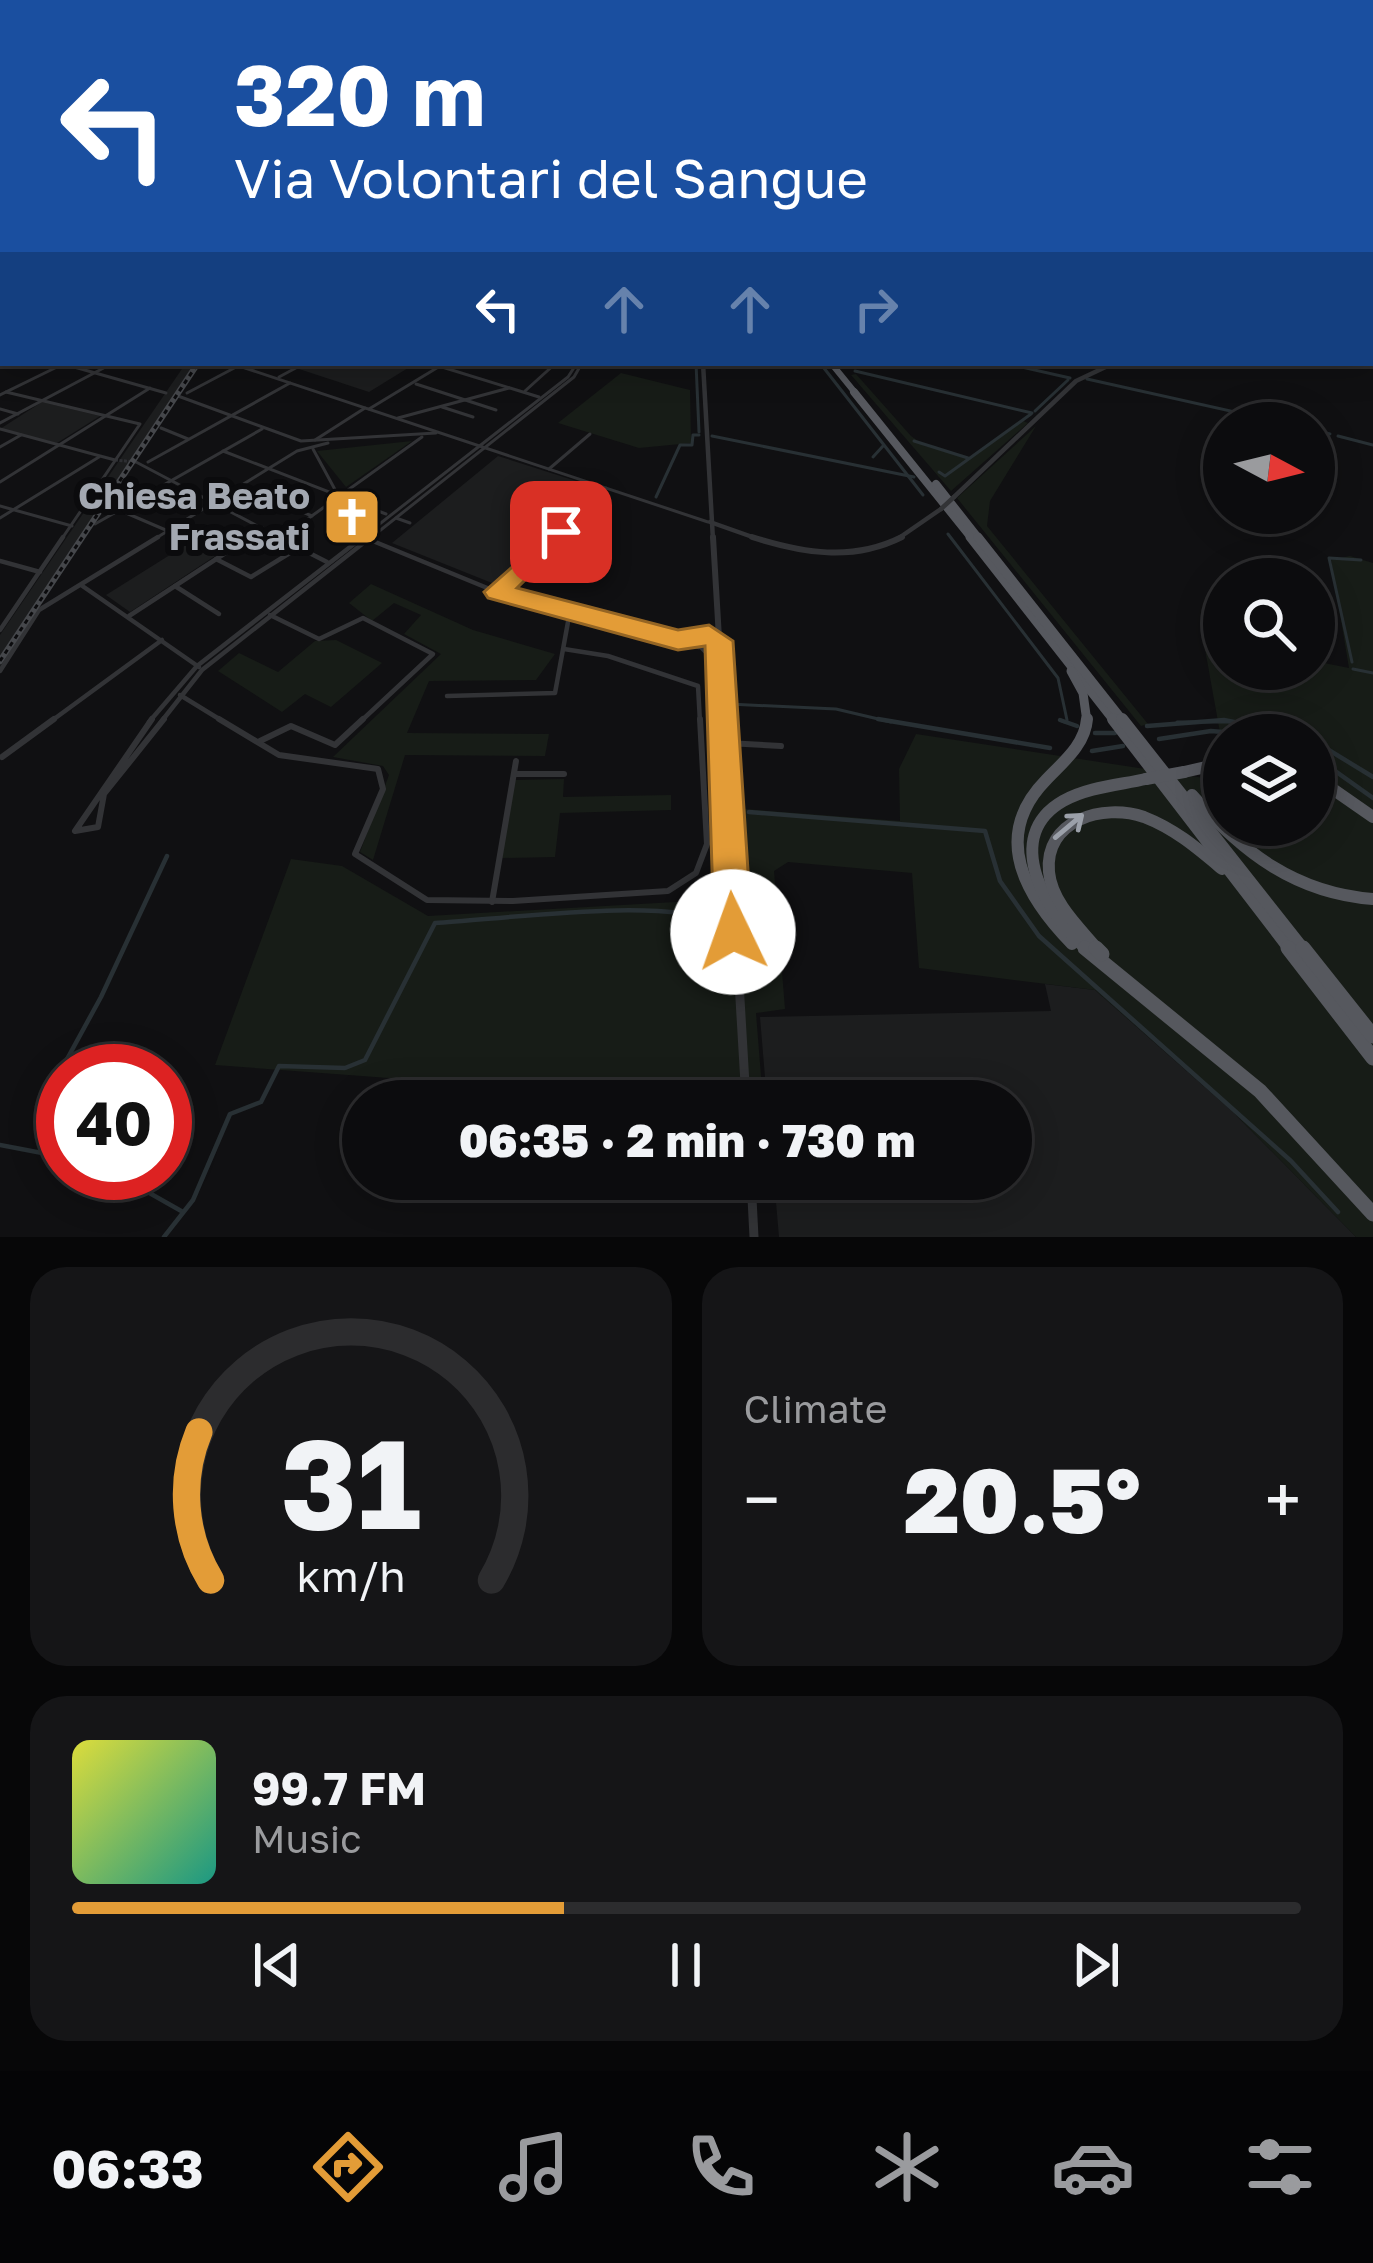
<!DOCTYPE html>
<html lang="en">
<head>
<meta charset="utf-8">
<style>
  body { margin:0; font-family:"Golos Text",sans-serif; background:#151517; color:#f1f3f6; height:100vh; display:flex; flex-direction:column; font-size:45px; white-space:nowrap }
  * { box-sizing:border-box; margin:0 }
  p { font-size:39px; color:#9a9b9e }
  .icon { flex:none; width:66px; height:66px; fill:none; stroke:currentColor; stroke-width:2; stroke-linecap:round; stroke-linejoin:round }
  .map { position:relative; height:1237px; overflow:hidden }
  .panel { display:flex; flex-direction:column; gap:30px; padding:30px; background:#070708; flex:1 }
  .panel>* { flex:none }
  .guide { position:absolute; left:0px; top:0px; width:1374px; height:366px; box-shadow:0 6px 30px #0003,0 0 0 3px #2c2c2e; background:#1a4fa0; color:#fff; overflow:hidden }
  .needle { width:78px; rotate:97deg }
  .controls { position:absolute; left:1203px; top:402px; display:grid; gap:24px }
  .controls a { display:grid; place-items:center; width:132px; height:132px; border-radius:50%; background:#0c0c0e; box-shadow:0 6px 30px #0003,0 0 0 3px #2c2c2e; font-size:60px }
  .speed { position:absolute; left:36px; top:1044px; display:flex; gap:24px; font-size:60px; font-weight:700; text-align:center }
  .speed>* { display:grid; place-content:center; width:156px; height:156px; border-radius:50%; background:#0c0c0e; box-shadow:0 6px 30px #0003,0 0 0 3px #2c2c2e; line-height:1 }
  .speed .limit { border:18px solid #d22; background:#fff; color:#111 }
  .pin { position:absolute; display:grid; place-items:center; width:102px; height:102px; color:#fff; margin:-51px; border-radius:24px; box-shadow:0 6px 18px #0006 }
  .me { position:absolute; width:132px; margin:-66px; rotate:357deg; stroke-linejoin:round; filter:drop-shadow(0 0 9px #0008) }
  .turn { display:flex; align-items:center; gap:42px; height:252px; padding:0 36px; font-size:54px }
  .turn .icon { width:156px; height:156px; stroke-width:2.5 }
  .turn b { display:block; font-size:84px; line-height:102px }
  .lanes { display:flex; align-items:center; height:114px; padding:0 36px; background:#0003; justify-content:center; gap:60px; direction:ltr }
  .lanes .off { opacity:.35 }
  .big { font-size:90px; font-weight:800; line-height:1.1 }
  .panel .tile { flex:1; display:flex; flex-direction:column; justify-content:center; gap:18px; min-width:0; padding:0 42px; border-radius:36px; background:#151517 }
  .panel .dial { align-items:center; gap:0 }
  .dial svg { height:312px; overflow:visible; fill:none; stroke:#2c2c2e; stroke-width:7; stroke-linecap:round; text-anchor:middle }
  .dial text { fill:#f1f3f6; stroke:none }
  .song { display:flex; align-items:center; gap:36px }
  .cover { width:144px; height:144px; border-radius:18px; background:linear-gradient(135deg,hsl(60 70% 55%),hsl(170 70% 35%)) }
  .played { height:12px; border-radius:6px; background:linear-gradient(90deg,#e39c37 40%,#2c2c2e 40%) }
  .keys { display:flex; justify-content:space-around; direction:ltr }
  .heat { display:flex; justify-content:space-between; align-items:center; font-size:66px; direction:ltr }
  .panel .tiles { flex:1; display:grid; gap:30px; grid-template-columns:1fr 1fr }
  .tile:last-child { grid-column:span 2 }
  .trip { position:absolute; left:342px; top:1080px; width:690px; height:120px; border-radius:60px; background:#0c0c0e; box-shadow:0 6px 30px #0003,0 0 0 3px #2c2c2e; font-weight:800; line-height:120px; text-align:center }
  .tab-bar { display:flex; height:192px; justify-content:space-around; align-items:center; background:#050506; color:#9a9b9e }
  .tab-bar .icon { width:84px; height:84px }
  .tab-bar .current { color:#e39c37 }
  .tab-bar b { font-size:54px; color:#f1f3f6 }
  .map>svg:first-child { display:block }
  .built { fill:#1c1d1e }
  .green { fill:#171c17 }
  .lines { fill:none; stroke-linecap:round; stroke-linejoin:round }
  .stream-far1 { stroke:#283034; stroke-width:3 }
  .stream { stroke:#283034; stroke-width:4.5 }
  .minor-tunnel { stroke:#2d2e32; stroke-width:3; stroke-dasharray:3 1.5; stroke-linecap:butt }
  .minor-far2 { stroke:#323336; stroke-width:3 }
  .minor-far1 { stroke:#323336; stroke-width:4.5 }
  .minor { stroke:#323336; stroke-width:6 }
  .tertiary-far4 { stroke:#323336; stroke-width:3 }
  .tertiary-far3 { stroke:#323336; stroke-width:4.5 }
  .tertiary-far2 { stroke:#323336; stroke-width:6 }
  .tertiary-far1 { stroke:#323336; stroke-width:8 }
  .tertiary { stroke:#323336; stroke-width:9 }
  .trunk-far4 { stroke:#56585e; stroke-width:6 }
  .trunk-far3 { stroke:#56585e; stroke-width:8 }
  .trunk-far2 { stroke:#56585e; stroke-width:9 }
  .trunk-far1 { stroke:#56585e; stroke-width:12 }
  .trunk { stroke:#56585e; stroke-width:15 }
  .rail-casing { stroke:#45474b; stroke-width:6 }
  .rail { stroke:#0b0b0d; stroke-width:3; stroke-dasharray:4.5; stroke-linecap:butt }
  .tertiary-bridge { stroke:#323336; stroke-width:4.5 }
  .trunk-bridge { stroke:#56585e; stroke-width:12 }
  .oneway { stroke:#9ba0a9 }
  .route { fill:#e39c37; stroke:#946524; stroke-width:3 }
  .labels { text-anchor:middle; stroke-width:12; stroke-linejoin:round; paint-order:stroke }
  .poi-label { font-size:36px; font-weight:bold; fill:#a3a8b1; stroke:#0b0b0d; text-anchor:end }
</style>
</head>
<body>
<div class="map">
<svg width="1373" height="1237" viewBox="0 0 1373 1237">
  <rect width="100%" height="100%" fill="#101012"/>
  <!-- built -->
  <g class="built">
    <path d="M186,363H200L0,667V635Z"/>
    <path d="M310,363H391L408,368L369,392L299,369Z"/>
    <path d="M42,402L100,416L57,443L0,429Z"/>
    <path d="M498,456L601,489L497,585L392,543Z"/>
    <path d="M189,543L215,556L130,612L106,595Z"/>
    <path d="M1045,984L1095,990L1231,1110L1356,1237H779L774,1179H1011V1101H767L760,1017L1051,1011Z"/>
  </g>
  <!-- green -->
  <g class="green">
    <path d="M621,373L690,390L691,443L639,448L558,423Z"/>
    <path d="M856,374L911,436L925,446L971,458L1023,421L1028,423L951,491L851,375Z"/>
    <path d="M1036,426L990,501L987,526L1148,724L1141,726L957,498Z"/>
    <path d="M412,441L346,487L317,451Z"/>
    <path d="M1350,556L1373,563V1237H1356L1231,1110L1095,990L919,968L912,873L788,862L774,871L785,1009L756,1013L763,1101H737L736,1092L612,1080L577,1092L215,1065L291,859L342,866L428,916L746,898L744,809L900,821L899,769L916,734L1224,781V825H1314V735H1224V755L1203,638L1224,642V669H1314V661L1349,668L1331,560Z"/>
    <path d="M371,584L473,630L555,654L536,680L429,681L407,733L549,734L545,756L405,755L373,860L360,852L389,775L383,766L333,757L441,654L404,634L421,615L394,603L372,621L349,603Z"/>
    <path d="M336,640L382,663L331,707L305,694L282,712L218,671L239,653L278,672L315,641Z"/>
    <path d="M564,779L563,797L671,795V810L560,813L555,857L502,858L514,780Z"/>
  </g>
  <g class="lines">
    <!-- stream-far1 -->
    <g class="stream-far1">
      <path d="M696,363L699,432"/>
      <path d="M820,363L923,495"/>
      <path d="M1004,363L1070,378"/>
      <path d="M1362,363L1373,365"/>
      <path d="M855,371L1032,413"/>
      <path d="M1087,379L1284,423"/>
      <path d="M1035,411L1068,380"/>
      <path d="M1314,430L1330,434"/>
      <path d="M712,436L914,477"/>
      <path d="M1338,436L1373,445"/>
      <path d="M914,441L968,458"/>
      <path d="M873,457L883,446"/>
      <path d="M939,472L945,476L1031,414"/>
      <path d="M656,497L680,445H692L693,435H699"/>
      <path d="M948,534L1058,678L1067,720"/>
      <path d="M1352,662L1329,558L1361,560"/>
      <path d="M1353,669L1373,673"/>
      <path d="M1060,720L1065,722"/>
      <path d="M730,722L729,704L836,709L891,722"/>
      <path d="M1177,722H1245"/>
    </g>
    <!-- stream -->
    <g class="stream">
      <path d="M878,719L1050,748"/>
      <path d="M1060,720L1077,726"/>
      <path d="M1147,726L1224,720L1300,735"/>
      <path d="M1095,733H1115"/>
      <path d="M1159,739L1211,731L1258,735"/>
      <path d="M1314,741L1373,777"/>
      <path d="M1092,751L1123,746"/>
      <path d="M1314,756L1373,798"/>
      <path d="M749,812L985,831L1000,881L1039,936L1291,1161L1338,1212"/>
      <path d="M37,1114L101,997L167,856"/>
      <path d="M0,1145L63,1157"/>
      <path d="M114,1173L183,1212"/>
      <path d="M164,1237L193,1200L230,1114L261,1102L279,1066L345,1068L365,1060L435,923C496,920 668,896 714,923L740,912L730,719"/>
    </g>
    <!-- minor-tunnel -->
    <path class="minor-tunnel" d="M115,460L136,462"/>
    <!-- minor-far2 -->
    <g class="minor-far2">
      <path d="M0,302L3,289"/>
      <path d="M60,363L166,393"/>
      <path d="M230,363L708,522"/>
      <path d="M429,363L539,397"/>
      <path d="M0,366L11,363"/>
      <path d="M279,377L305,363"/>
      <path d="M416,384L496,410"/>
      <path d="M525,391L556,363"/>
      <path d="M6,392L140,424L61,540"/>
      <path d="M187,393L238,366"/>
      <path d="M0,395L59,366"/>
      <path d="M178,396L301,441L436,433"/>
      <path d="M442,407L473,417"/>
      <path d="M0,409L18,414"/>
      <path d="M369,409L445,363"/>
      <path d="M398,418L509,388"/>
      <path d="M0,423L113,363"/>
      <path d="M161,428L188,439"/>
      <path d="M0,429L115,460"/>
      <path d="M315,440L365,408"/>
      <path d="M0,447L21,435"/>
      <path d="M313,449L339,497"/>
      <path d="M223,451L386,514"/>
      <path d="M136,462L284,540"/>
      <path d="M148,462L290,383"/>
      <path d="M549,469L590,434"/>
      <path d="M0,482L150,388"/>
      <path d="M241,486L312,516"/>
      <path d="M0,506L72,526"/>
      <path d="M119,510L189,540"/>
      <path d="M0,518L99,457"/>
      <path d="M396,518L410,523"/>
      <path d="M95,524L262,429"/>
      <path d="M281,538L422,437"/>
      <path d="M153,540L297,451L328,443"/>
      <path d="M245,540L263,528"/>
      <path d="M359,540L568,377L577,363"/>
      <path d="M368,540L574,377L582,363"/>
      <path d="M552,540L606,488"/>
    </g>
    <!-- minor-far1 -->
    <g class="minor-far1">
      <path d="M182,537L195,542"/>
      <path d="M278,537L327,562"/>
      <path d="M368,539L497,592L699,647"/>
      <path d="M216,559L251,577L298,548"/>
      <path d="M0,561L40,572"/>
      <path d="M81,585L199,667"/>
      <path d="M175,586L219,614"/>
      <path d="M497,592L555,537"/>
      <path d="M270,615L319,639L363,618L433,654L360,722"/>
      <path d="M129,616L250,537"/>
      <path d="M0,630L63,537"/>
      <path d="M564,649L608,656L698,686L700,722"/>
      <path d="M0,671L39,610L158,537"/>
      <path d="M180,695L224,722"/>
      <path d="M447,696L555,693L570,611"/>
      <path d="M50,722L162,640"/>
      <path d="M149,722L197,666L363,537"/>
      <path d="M161,722L202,670L371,537"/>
    </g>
    <!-- minor -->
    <g class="minor">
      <path d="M152,719L75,831L98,827L104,794L164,719"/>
      <path d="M219,719L279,755L378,769L383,789L355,854L427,900L513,901L668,891L696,873L707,844L700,719"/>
      <path d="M260,741L291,726L335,745L363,719"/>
      <path d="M727,743L781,746"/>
      <path d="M2,757L54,719"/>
      <path d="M515,774H564"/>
      <path d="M492,902L516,761"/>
    </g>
    <!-- tertiary-far4 -->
    <g class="tertiary-far4">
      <path d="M0,254L3,247"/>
      <path d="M0,269L3,259"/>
    </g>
    <!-- tertiary-far3 -->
    <g class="tertiary-far3">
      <path d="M703,363L713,540"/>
      <path d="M954,497L1076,381L1114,363"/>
      <path d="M710,522L761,540"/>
      <path d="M896,540L941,509"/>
    </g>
    <!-- tertiary-far2 -->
    <g class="tertiary-far2">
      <path d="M713,537L724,722"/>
      <path d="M752,537C803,553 852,562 902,537"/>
      <path d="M704,636L700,645L718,664"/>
    </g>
    <!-- tertiary-far1 -->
    <path class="tertiary-far1" d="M724,719L737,951"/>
    <!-- tertiary -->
    <g class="tertiary">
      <path d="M737,948L746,1101"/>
      <path d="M751,1179L754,1237"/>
    </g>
    <!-- trunk-far4 -->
    <path class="trunk-far4" d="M831,363L857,395"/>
    <!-- trunk-far3 -->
    <g class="trunk-far3">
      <path d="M854,392L973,540"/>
      <path d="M936,484L980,540"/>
    </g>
    <!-- trunk-far2 -->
    <g class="trunk-far2">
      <path d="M970,537L1115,722"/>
      <path d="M978,537L1124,722"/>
      <path d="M1071,671L1083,693L1087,722"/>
    </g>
    <!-- trunk-far1 -->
    <g class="trunk-far1">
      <path d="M1113,719L1291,951"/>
      <path d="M1122,719L1305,951"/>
      <path d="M1184,772L1224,763"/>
      <path d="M1314,776L1373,817"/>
      <path d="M1192,795C1242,852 1295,893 1373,899"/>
      <path d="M1072,944C1025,896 991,836 1046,780C1063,762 1085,745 1087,719"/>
      <path d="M1089,951C1047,916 1000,837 1063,801C1088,787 1119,785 1146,779"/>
      <path d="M1099,951C1080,928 1052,903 1049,872C1044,820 1103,803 1144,817C1175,829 1197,848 1222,869"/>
    </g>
    <!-- trunk -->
    <g class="trunk">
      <path d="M1085,948L1260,1091L1373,1214"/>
      <path d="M1096,948L1102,954"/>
      <path d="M1288,948L1373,1058"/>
      <path d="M1303,948L1373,1036"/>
    </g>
    <!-- rail casing -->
    <g class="rail-casing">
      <path id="rail" d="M0,661L198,363"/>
    </g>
    <!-- rail -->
    <use href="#rail" class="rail"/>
    <!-- tertiary-bridge -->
    <path class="tertiary-bridge" d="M941,509L954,497"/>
    <!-- trunk-bridge -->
    <path class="trunk-bridge" d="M1146,779L1184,772"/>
  </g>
  <!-- one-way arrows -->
  <defs><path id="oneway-shaft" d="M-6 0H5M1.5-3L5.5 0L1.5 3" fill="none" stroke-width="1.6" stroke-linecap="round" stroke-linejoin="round" transform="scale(3)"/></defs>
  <use class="oneway" href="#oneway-shaft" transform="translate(1069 826) rotate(-40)"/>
  <!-- sky -->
  <linearGradient id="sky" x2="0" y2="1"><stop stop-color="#09090a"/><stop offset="0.52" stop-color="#313744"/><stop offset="1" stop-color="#313744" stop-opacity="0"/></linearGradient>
  <rect width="1373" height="360" fill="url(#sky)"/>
  <!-- route -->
  <path class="route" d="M561,524L569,526V537L517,588L678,630L709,625L733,641L752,932L747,945L733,950L720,945L714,932L705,646L678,650L488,598L484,592Z"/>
  <!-- icons -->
  <defs>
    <g id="church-square" transform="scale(3)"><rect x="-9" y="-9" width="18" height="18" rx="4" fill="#e39c37" stroke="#0b0b0d"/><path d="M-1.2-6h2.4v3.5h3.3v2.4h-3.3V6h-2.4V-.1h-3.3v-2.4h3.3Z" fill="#fff"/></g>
  </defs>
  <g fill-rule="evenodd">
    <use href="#church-square" x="352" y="517"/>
  </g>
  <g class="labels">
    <!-- poi labels -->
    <g class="poi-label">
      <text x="310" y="509">Chiesa Beato<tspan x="310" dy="41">Frassati</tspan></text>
    </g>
  </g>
</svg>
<div class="controls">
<a><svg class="needle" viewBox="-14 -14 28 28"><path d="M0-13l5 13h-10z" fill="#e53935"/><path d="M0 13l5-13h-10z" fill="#9a9b9e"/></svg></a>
<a><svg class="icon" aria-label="search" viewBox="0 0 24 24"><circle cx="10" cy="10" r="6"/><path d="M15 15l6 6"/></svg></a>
<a><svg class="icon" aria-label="layers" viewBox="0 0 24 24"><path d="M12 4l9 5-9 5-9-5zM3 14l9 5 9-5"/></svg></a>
</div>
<div class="speed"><div class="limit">40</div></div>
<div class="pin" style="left:561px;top:532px;background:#d93025"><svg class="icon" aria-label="arrive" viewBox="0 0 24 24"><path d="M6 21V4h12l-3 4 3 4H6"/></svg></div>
<svg class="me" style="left:733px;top:932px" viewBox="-20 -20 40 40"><circle r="19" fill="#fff"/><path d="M0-13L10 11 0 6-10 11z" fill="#e39c37"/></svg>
<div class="trip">06:35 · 2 min · 730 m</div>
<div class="guide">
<div class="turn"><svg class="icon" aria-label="left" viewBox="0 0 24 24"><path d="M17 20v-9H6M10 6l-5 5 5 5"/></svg><div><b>320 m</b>Via Volontari del Sangue</div></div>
<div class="lanes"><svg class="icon" aria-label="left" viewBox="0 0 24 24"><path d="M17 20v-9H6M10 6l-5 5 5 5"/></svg><svg class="icon off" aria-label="ahead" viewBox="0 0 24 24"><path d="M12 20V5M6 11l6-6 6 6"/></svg><svg class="icon off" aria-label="ahead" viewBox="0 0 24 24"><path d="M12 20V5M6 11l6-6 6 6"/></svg><svg class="icon off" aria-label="right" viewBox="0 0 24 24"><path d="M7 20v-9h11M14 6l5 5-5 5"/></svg></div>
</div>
</div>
<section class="panel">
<div class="tiles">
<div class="tile dial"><svg viewBox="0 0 100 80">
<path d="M14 69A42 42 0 1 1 86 69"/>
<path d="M14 69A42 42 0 0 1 11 31" stroke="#e39c37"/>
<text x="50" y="56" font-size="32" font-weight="700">31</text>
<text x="50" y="72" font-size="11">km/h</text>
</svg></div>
<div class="tile"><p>Climate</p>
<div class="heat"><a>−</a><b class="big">20.5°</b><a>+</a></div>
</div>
<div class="tile">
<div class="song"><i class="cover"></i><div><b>99.7 FM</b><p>Music</p></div></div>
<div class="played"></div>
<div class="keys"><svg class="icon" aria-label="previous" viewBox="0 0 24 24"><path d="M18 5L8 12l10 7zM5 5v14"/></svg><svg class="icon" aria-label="pause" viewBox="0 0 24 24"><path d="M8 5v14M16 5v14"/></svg><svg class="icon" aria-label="next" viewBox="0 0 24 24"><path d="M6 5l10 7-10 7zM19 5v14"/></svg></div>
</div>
</div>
</section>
<nav class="tab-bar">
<b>06:33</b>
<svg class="icon current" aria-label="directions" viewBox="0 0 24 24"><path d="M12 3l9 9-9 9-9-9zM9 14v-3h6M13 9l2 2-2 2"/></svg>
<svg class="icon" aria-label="music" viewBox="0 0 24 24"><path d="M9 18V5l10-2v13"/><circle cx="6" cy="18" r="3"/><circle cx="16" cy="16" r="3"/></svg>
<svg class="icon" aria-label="phone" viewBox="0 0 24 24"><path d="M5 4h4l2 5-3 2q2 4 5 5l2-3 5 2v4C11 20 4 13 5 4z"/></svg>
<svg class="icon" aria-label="climate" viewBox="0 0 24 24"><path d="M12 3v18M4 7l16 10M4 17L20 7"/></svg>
<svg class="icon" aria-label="car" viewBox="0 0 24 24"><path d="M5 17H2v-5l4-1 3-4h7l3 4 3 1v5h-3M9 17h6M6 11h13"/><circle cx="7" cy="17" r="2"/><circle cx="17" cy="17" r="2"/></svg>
<svg class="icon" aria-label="filters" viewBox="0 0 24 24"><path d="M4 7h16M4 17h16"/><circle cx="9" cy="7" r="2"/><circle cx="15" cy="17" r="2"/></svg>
</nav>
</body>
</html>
